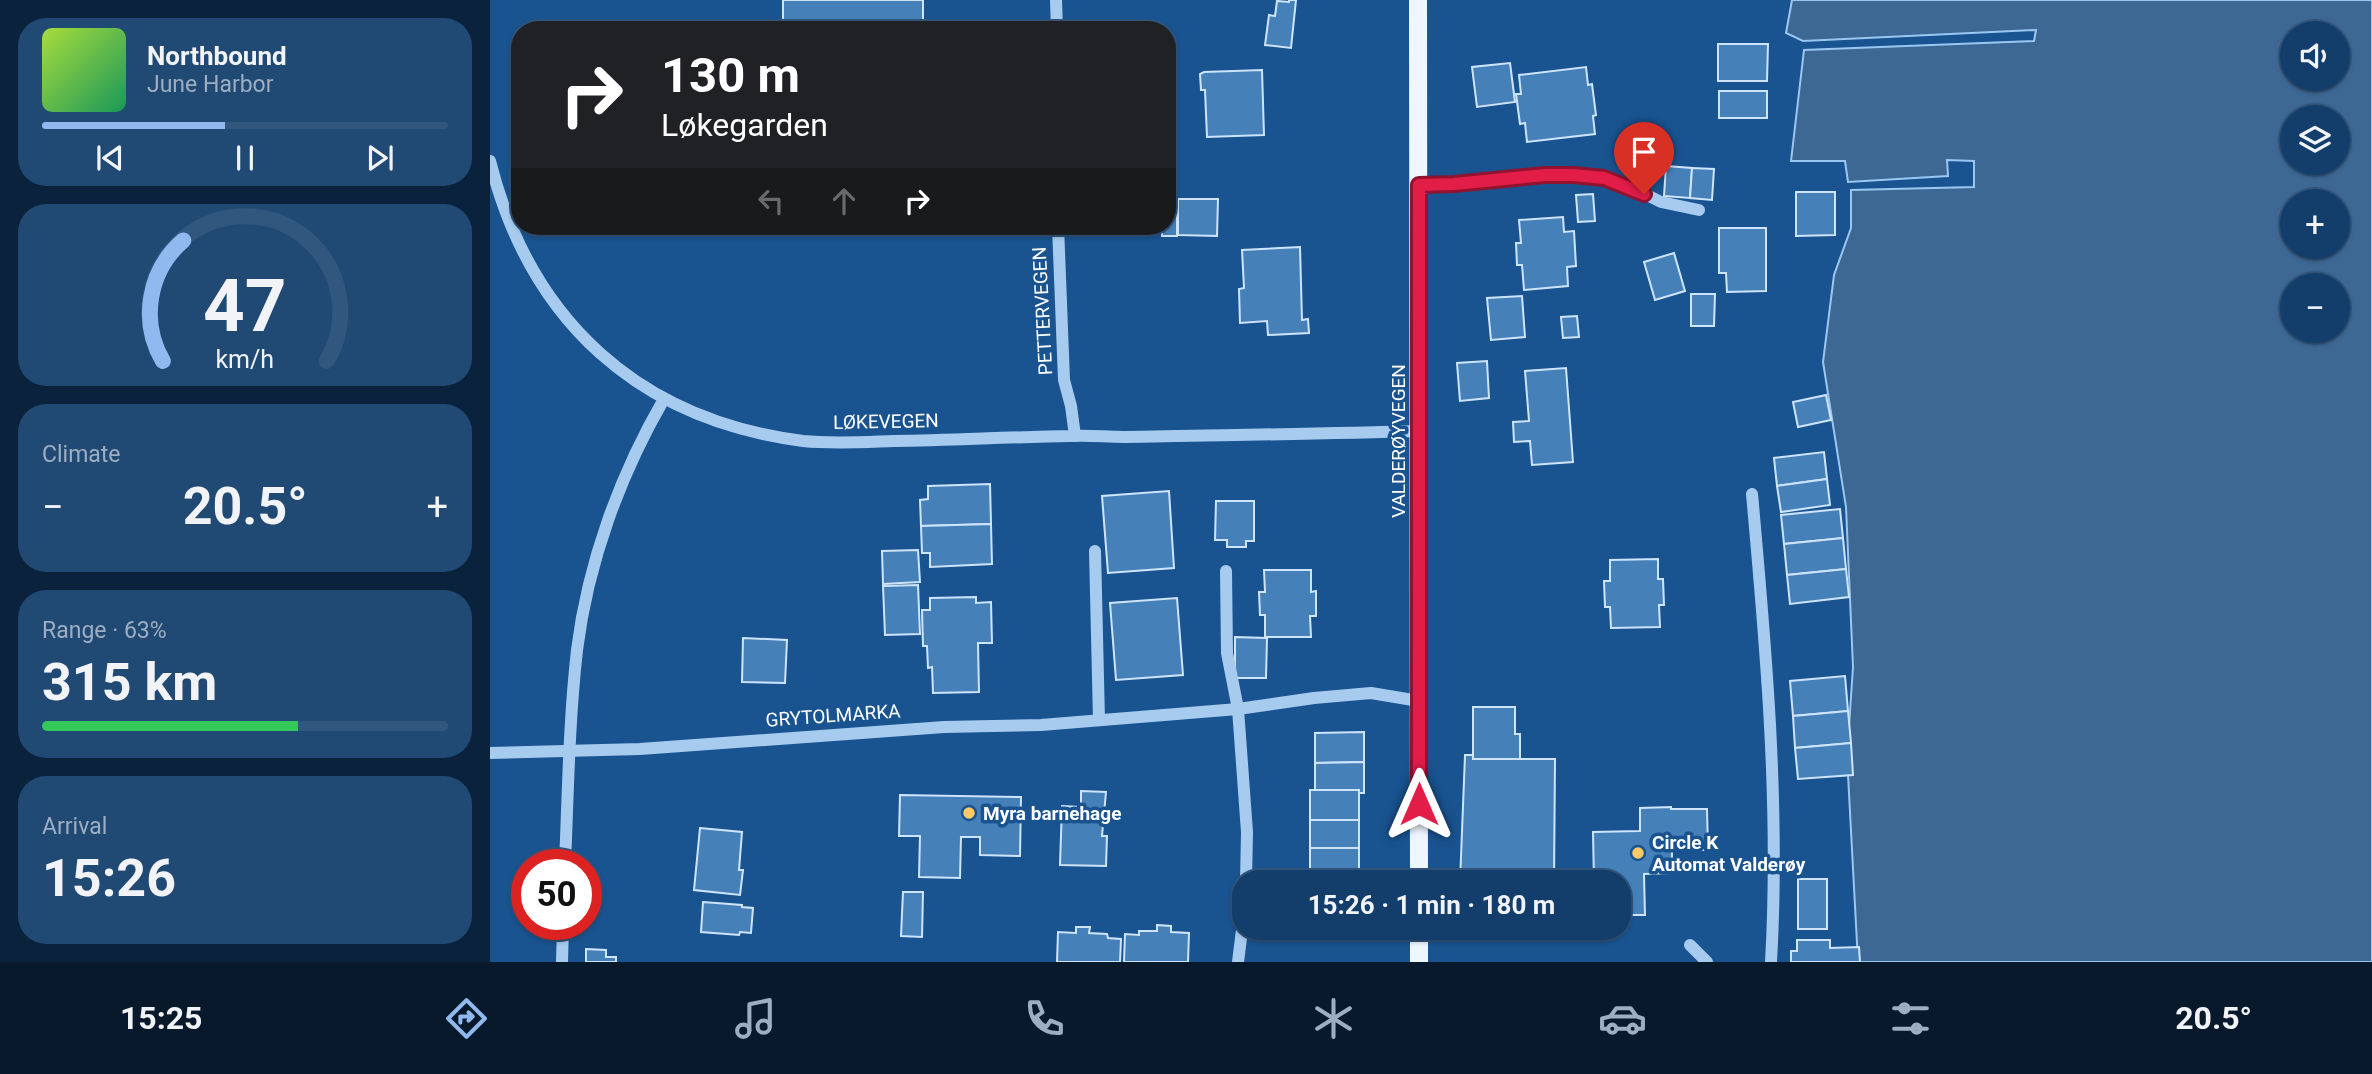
<!DOCTYPE html>
<html lang="en">
<head>
<meta charset="utf-8">
<style>
  body { margin:0; font-family:Roboto,sans-serif; background:#204974; color:#f1f3f6; height:100vh; display:flex; flex-direction:column; font-size:26px; white-space:nowrap }
  * { box-sizing:border-box; margin:0 }
  p { font-size:23px; color:#9daec2 }
  .icon { flex:none; width:38px; height:38px; fill:none; stroke:currentColor; stroke-width:2; stroke-linecap:round; stroke-linejoin:round }
  .map { position:relative; flex:1; overflow:hidden }
  .drawer { display:flex; flex-direction:column; gap:18px; padding:18px; background:#0a223b; width:490px }
  .drawer>* { flex:none }
  .banner { position:absolute; left:21px; top:21px; width:665px; height:214px; border-radius:28px; box-shadow:0 2px 5px #0004,0 0 0 2px #32577f; background:#202124; color:#fff; overflow:hidden }
  .controls { position:absolute; left:1790px; top:21px; display:grid; gap:14px }
  .controls a { display:grid; place-items:center; width:70px; height:70px; border-radius:50%; background:#133e6c; box-shadow:0 2px 5px #0004,0 0 0 2px #32577f; font-size:35px }
  .speed { position:absolute; left:21px; top:849px; display:flex; gap:14px; font-size:35px; font-weight:700; text-align:center }
  .speed>* { display:grid; place-content:center; width:91px; height:91px; border-radius:50%; background:#133e6c; box-shadow:0 2px 5px #0004,0 0 0 2px #32577f; line-height:1 }
  .speed .limit { border:10px solid #d22; background:#fff; color:#111 }
  .pin { position:absolute; display:grid; place-items:center; width:60px; height:60px; color:#fff; margin:-72px -30px; border-radius:50% 50% 50% 0; rotate:-45deg; box-shadow:0 0 7px #0007 }
  .pin .icon { rotate:45deg }
  .me { position:absolute; width:77px; margin:-38px; rotate:0deg; stroke-linejoin:round; filter:drop-shadow(0 0 5px #0008) }
  .turn { display:flex; align-items:center; gap:24px; height:147px; padding:0 35px; font-size:32px }
  .turn .icon { width:91px; height:91px; stroke-width:2.5 }
  .turn b { display:block; font-size:49px; line-height:60px }
  .lanes { display:flex; align-items:center; height:66px; padding:0 35px; background:#0003; justify-content:center; gap:35px; direction:ltr }
  .lanes .off { opacity:.35 }
  .big { font-size:52px; font-weight:700; line-height:1.1 }
  .drawer .widget { flex:1; display:flex; flex-direction:column; justify-content:center; gap:10px; min-width:0; padding:0 24px; border-radius:28px; background:#204974 }
  .drawer .dial { align-items:center; gap:0 }
  .dial svg { height:182px; overflow:visible; fill:none; stroke:#32577f; stroke-width:7; stroke-linecap:round; text-anchor:middle }
  .dial text { fill:#f1f3f6; stroke:none }
  .song { display:flex; align-items:center; gap:21px }
  .cover { width:84px; height:84px; border-radius:10px; background:linear-gradient(135deg,hsl(80 70% 55%),hsl(150 70% 35%)) }
  .played { height:7px; border-radius:4px; background:linear-gradient(90deg,#90b9f0 45%,#32577f 45%) }
  .keys { display:flex; justify-content:space-around; direction:ltr }
  .heat { display:flex; justify-content:space-between; align-items:center; font-size:38px; direction:ltr }
  .charge { height:10px; border-radius:5px; background:linear-gradient(90deg,#34c759 63%,#32577f 0) }
  .trip { position:absolute; left:742px; top:870px; width:399px; height:70px; border-radius:28px; background:#133e6c; box-shadow:0 2px 5px #0004,0 0 0 2px #32577f; font-weight:700; line-height:70px; text-align:center }
  .tab-bar { display:flex; height:112px; justify-content:space-around; align-items:center; background:#08192b; color:#9daec2 }
  .tab-bar .icon { width:49px; height:49px }
  .tab-bar .current { color:#90b9f0 }
  .tab-bar b { font-size:32px; color:#f1f3f6 }
  main { display:flex; flex:1; min-height:0 }
  .map>svg:first-child { display:block }
  .water { fill:#3e6894; stroke:#9ac7f1; stroke-width:2; fill-rule:evenodd }
  .building { fill:#4680b9; stroke:#cee4fb; stroke-width:2 }
  .lines { fill:none; stroke-linecap:round; stroke-linejoin:round }
  .minor { stroke:#a7cbef; stroke-width:12 }
  .major { stroke:#eff6ff; stroke-width:18 }
  .route-casing { stroke:#92132f; stroke-width:18 }
  .route { stroke:#e11d48; stroke-width:12 }
  .poi-dot { fill:#ffca65; stroke:#195390; stroke-width:2.5 }
  .labels { text-anchor:middle; stroke-width:7; stroke-linejoin:round; paint-order:stroke }
  .street-label { font-size:19px; fill:#fff; stroke:#195390 }
  .poi-label { font-size:19px; font-weight:bold; fill:#fff; stroke:#195390; text-anchor:start }
</style>
</head>
<body>
<main>
<section class="drawer">
<div class="widget">
<div class="song"><i class="cover"></i><div><b>Northbound</b><p>June Harbor</p></div></div>
<div class="played"></div>
<div class="keys"><svg class="icon" aria-label="previous" viewBox="0 0 24 24"><path d="M18 5L8 12l10 7zM5 5v14"/></svg><svg class="icon" aria-label="pause" viewBox="0 0 24 24"><path d="M8 5v14M16 5v14"/></svg><svg class="icon" aria-label="next" viewBox="0 0 24 24"><path d="M6 5l10 7-10 7zM19 5v14"/></svg></div>
</div>
<div class="widget dial"><svg viewBox="0 0 100 80">
<path d="M14 69A42 42 0 1 1 86 69"/>
<path d="M14 69A42 42 0 0 1 23 16" stroke="#90b9f0"/>
<text x="50" y="56" font-size="32" font-weight="700">47</text>
<text x="50" y="72" font-size="11">km/h</text>
</svg></div>
<div class="widget"><p>Climate</p>
<div class="heat"><a>−</a><b class="big">20.5°</b><a>+</a></div>
</div>
<div class="widget"><p>Range · 63%</p><b class="big">315 km</b><div class="charge"></div></div>
<div class="widget"><p>Arrival</p><b class="big">15:26</b></div>
</section>
<div class="map">
<svg width="1882" height="962" viewBox="0 0 1882 962">
  <rect width="100%" height="100%" fill="#195390"/>
  <!-- water -->
  <path class="water" d="M1302,0H1882V962H1368L1357,756L1363,667L1356,507L1333,362L1344,275L1361,228V190L1484,187V161L1457,160L1458,176L1358,182L1355,161H1301L1314,50L1544,41L1546,30L1313,41L1296,33ZM1802,33H1848V79H1802ZM1802,117H1848V163H1802ZM1802,201H1848V247H1802ZM1802,285H1848V331H1802Z"/>
  <!-- building -->
  <g class="building">
    <path d="M293,0H433V21H405L413,30H287L293,24Z"/>
    <path d="M799,0H806L801,48L775,45L779,15L785,16L787,1L799,2Z"/>
    <path d="M1228,44H1278L1277,81H1228Z"/>
    <path d="M1020,63L1025,102L987,107L982,67Z"/>
    <path d="M1096,67L1098,85L1102,84L1106,115L1103,116L1105,134L1037,142L1035,123L1030,124L1026,94H1031L1029,75Z"/>
    <path d="M772,70L774,135L717,137L715,90H711L710,74L714,72Z"/>
    <rect x="1229" y="91" width="48" height="27"/>
    <path d="M1176,166L1202,168L1200,198L1174,196Z"/>
    <path d="M1202,168L1224,169L1222,200L1200,198Z"/>
    <path d="M1306,192H1345V235L1306,236Z"/>
    <path d="M1103,194L1105,221L1088,222L1086,195Z"/>
    <path d="M688,199H728L727,236L688,235Z"/>
    <path d="M677,202H687V236H672V226H677Z"/>
    <path d="M1073,217L1074,232L1084,231L1086,266L1077,267L1078,286L1034,290L1032,265H1027L1026,243H1031L1029,220Z"/>
    <path d="M1229,228H1276V291L1237,292L1236,273H1229Z"/>
    <path d="M810,247L812,320L818,319L819,333L778,335L777,321L750,323L749,289L754,288L752,250Z"/>
    <path d="M1184,253L1195,291L1165,300L1154,262Z"/>
    <path d="M1201,294H1225L1224,326H1201Z"/>
    <path d="M1032,296L1035,337L1001,340L997,298Z"/>
    <path d="M1087,316L1089,337L1073,338L1071,317Z"/>
    <path d="M997,361L999,398L970,401L967,363Z"/>
    <path d="M1076,368L1083,462L1042,465L1040,441L1024,442L1023,422L1039,421L1035,371Z"/>
    <path d="M1336,395L1341,420L1308,427L1303,402Z"/>
    <path d="M1334,452L1337,479L1287,486L1284,458Z"/>
    <path d="M1337,479L1340,505L1291,512L1287,486Z"/>
    <path d="M500,484L501,524L431,526L430,500L438,499V486Z"/>
    <path d="M679,491L684,568L618,573L612,496Z"/>
    <path d="M726,501H764V541H756V547H737V540H725Z"/>
    <path d="M1350,509L1353,538L1294,544L1291,515Z"/>
    <path d="M501,524L502,564L440,567V553H432L431,526Z"/>
    <path d="M1353,538L1356,569L1297,575L1294,544Z"/>
    <path d="M428,550L430,582L393,584L392,551Z"/>
    <path d="M1168,559V579H1173L1174,605H1169L1170,627L1121,628L1120,607H1115L1114,581H1120V560Z"/>
    <path d="M1356,569L1359,597L1300,604L1297,575Z"/>
    <path d="M774,570H821V592L826,591V616H820L821,637H775V615H770L769,592H775Z"/>
    <path d="M428,585L430,634L395,635L393,586Z"/>
    <path d="M486,597V603L501,602L502,643H488L489,692L443,693L442,667L438,668L437,646H433L432,610H440V598Z"/>
    <path d="M687,598L693,675L626,680L620,603Z"/>
    <path d="M745,637L777,638L776,678H745Z"/>
    <path d="M253,638L297,640L295,683L252,682Z"/>
    <path d="M1355,676L1358,711L1303,716L1300,681Z"/>
    <path d="M983,707H1025V734H1030V760L983,759Z"/>
    <path d="M1358,711L1361,743L1305,748L1303,716Z"/>
    <path d="M874,732V762L825,763V733Z"/>
    <path d="M1361,743L1363,775L1308,779L1305,748Z"/>
    <path d="M975,755H983V759H1065L1064,882H970Z"/>
    <path d="M874,762V793H869V790H825V763Z"/>
    <rect x="820" y="790" width="49" height="30"/>
    <path d="M591,791L616,792L612,836H617L616,866L570,865L572,806L591,807Z"/>
    <path d="M410,795L531,797L530,856L490,855V837H471L470,878L429,877L430,836H409Z"/>
    <path d="M1181,807V809H1217L1218,850H1182V873L1154,874L1155,915H1129V882H1104L1103,832L1150,831V808Z"/>
    <rect x="820" y="820" width="49" height="28"/>
    <path d="M210,828L252,832L249,870H253L250,895L204,890Z"/>
    <path d="M820,848H869V878L820,879Z"/>
    <rect x="1308" y="879" width="29" height="50"/>
    <path d="M413,892H433L432,937L411,936Z"/>
    <path d="M213,902L252,905V907L263,908L261,933L250,932L249,935L211,932Z"/>
    <path d="M667,925L681,926V932L699,933L698,962H634L635,934L649,935V931H667Z"/>
    <path d="M586,927H600L599,933L617,934L618,938L631,939L630,962H567L568,932L586,933Z"/>
    <path d="M1307,940H1340V948L1369,947L1370,962H1301V951H1307Z"/>
    <path d="M96,949L116,950V957H126V962H96Z"/>
  </g>
  <g class="lines">
    <!-- minor -->
    <g class="minor">
      <path d="M566,0L567,30"/>
      <path d="M0,161C40,321 149,420 313,441C343,444 374,442 404,441C463,440 522,437 581,436C599,435 616,437 634,437C733,435 831,434 929,431"/>
      <path d="M929,185L964,184L1054,175L1114,178L1137,185L1171,202L1209,210"/>
      <path d="M568,226L574,380L581,406L585,436"/>
      <path d="M1262,494C1276,649 1290,806 1281,962"/>
      <path d="M605,551L609,720"/>
      <path d="M736,571L737,653L748,709L757,832L756,882"/>
      <path d="M0,753L150,749L454,727L551,725L748,709L824,698L881,693L929,701"/>
      <path d="M75,864C78,793 79,721 87,650C98,562 130,475 174,399"/>
      <path d="M1200,945L1217,962"/>
      <path d="M72,962L73,924"/>
      <path d="M748,962L754,914"/>
    </g>
    <!-- major -->
    <g class="major">
      <path d="M928,0L929,882"/>
      <path d="M929,962V928"/>
    </g>
  </g>
  <g class="lines">
    <!-- route casing -->
    <g class="route-casing">
      <path id="route" d="M929,804V185L964,184L1055,175H1083L1114,178L1154,194"/>
    </g>
    <!-- route -->
    <use href="#route" class="route"/>
  </g>
  <!-- markers -->
  <g class="poi-dot">
    <circle cx="479" cy="813" r="7"/>
    <circle cx="1148" cy="853" r="7"/>
  </g>
  <g class="labels">
    <!-- street labels -->
    <g class="street-label">
      <text transform="translate(552 311) rotate(-93)" y="7">PETTERVEGEN</text>
      <text transform="translate(396 421) rotate(-1)" y="7">LØKEVEGEN</text>
      <text transform="translate(908 441) rotate(-90)" y="7">VALDERØYVEGEN</text>
      <text transform="translate(343 715) rotate(-4)" y="7">GRYTOLMARKA</text>
    </g>
    <!-- poi labels -->
    <g class="poi-label">
      <text x="493" y="820">Myra barnehage</text>
      <text x="1162" y="849">Circle K<tspan x="1162" dy="22">Automat Valderøy</tspan></text>
    </g>
  </g>
</svg>
<div class="controls">
<a><svg class="icon" aria-label="sound" viewBox="0 0 24 24"><path d="M4 9h4l5-4v14l-5-4H4zM17 9q2 3 0 6"/></svg></a>
<a><svg class="icon" aria-label="layers" viewBox="0 0 24 24"><path d="M12 4l9 5-9 5-9-5zM3 14l9 5 9-5"/></svg></a>
<a>+</a>
<a>−</a>
</div>
<div class="speed"><div class="limit">50</div></div>
<div class="pin" style="left:1154px;top:194px;background:#d93025"><svg class="icon" aria-label="arrive" viewBox="0 0 24 24"><path d="M6 21V4h12l-3 4 3 4H6"/></svg></div>
<svg class="me" style="left:929px;top:804px" viewBox="-20 -20 40 40"><path d="M0-17L14 15 0 8-14 15z" fill="#e11d48" stroke="#fff" stroke-width="4"/></svg>
<div class="trip">15:26 · 1 min · 180 m</div>
<div class="banner">
<div class="turn"><svg class="icon" aria-label="right" viewBox="0 0 24 24"><path d="M7 20v-9h11M14 6l5 5-5 5"/></svg><div><b>130 m</b>Løkegarden</div></div>
<div class="lanes"><svg class="icon off" aria-label="left" viewBox="0 0 24 24"><path d="M17 20v-9H6M10 6l-5 5 5 5"/></svg><svg class="icon off" aria-label="ahead" viewBox="0 0 24 24"><path d="M12 20V5M6 11l6-6 6 6"/></svg><svg class="icon" aria-label="right" viewBox="0 0 24 24"><path d="M7 20v-9h11M14 6l5 5-5 5"/></svg></div>
</div>
</div>
</main>
<nav class="tab-bar">
<b>15:25</b>
<svg class="icon current" aria-label="directions" viewBox="0 0 24 24"><path d="M12 3l9 9-9 9-9-9zM9 14v-3h6M13 9l2 2-2 2"/></svg>
<svg class="icon" aria-label="music" viewBox="0 0 24 24"><path d="M9 18V5l10-2v13"/><circle cx="6" cy="18" r="3"/><circle cx="16" cy="16" r="3"/></svg>
<svg class="icon" aria-label="phone" viewBox="0 0 24 24"><path d="M5 4h4l2 5-3 2q2 4 5 5l2-3 5 2v4C11 20 4 13 5 4z"/></svg>
<svg class="icon" aria-label="climate" viewBox="0 0 24 24"><path d="M12 3v18M4 7l16 10M4 17L20 7"/></svg>
<svg class="icon" aria-label="car" viewBox="0 0 24 24"><path d="M5 17H2v-5l4-1 3-4h7l3 4 3 1v5h-3M9 17h6M6 11h13"/><circle cx="7" cy="17" r="2"/><circle cx="17" cy="17" r="2"/></svg>
<svg class="icon" aria-label="filters" viewBox="0 0 24 24"><path d="M4 7h16M4 17h16"/><circle cx="9" cy="7" r="2"/><circle cx="15" cy="17" r="2"/></svg>
<b>20.5°</b>
</nav>
</body>
</html>
